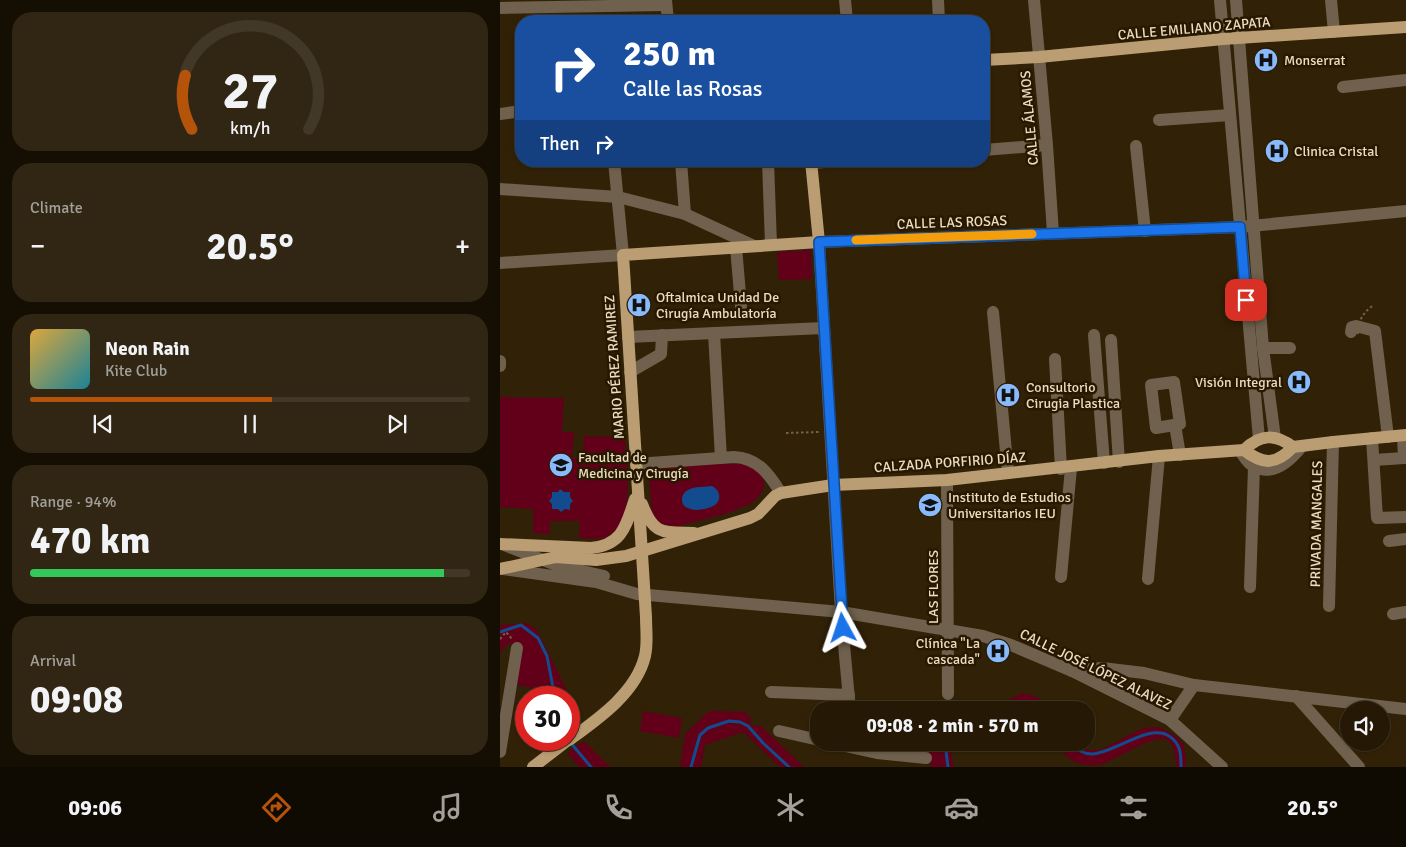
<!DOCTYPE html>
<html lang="en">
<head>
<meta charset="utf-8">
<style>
  body { margin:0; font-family:Signika,sans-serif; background:#312613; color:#f1f3f6; height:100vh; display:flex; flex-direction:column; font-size:19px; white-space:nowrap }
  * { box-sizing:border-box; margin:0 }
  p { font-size:16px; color:#a3a09a }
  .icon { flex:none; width:28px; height:28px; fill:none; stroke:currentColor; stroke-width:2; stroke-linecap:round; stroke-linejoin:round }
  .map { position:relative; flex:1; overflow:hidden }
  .details { display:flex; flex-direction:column; gap:12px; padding:12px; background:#140e03; width:500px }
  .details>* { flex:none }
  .hud { position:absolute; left:15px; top:15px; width:475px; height:152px; border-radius:20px; box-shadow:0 1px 4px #0004,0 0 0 1px #423827; background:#1a4fa0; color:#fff; overflow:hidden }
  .buttons { position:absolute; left:840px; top:701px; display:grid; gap:10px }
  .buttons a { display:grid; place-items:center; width:50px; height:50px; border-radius:50%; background:#251905; box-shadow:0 1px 4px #0004,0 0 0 1px #423827; font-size:25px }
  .speed { position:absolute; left:15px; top:686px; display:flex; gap:10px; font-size:25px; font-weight:700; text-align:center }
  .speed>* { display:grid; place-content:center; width:65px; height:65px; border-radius:50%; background:#251905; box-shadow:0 1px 4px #0004,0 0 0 1px #423827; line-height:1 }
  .speed .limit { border:8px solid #d22; background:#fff; color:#111 }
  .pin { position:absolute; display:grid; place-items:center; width:42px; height:42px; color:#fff; margin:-21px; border-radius:10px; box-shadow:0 2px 8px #0006 }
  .me { position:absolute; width:55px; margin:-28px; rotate:355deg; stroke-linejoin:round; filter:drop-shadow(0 0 4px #0008) }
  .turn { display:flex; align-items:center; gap:18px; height:105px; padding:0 25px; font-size:22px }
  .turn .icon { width:65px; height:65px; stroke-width:2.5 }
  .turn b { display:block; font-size:35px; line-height:42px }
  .then { display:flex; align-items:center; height:48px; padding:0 25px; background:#0003; gap:10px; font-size:19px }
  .big { font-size:38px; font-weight:700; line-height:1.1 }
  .details .tile { flex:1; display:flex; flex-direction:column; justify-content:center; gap:8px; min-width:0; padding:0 18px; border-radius:20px; background:#312613 }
  .details .dial { align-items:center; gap:0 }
  .dial svg { height:130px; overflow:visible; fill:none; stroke:#423827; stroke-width:7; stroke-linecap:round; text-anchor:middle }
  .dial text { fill:#f1f3f6; stroke:none }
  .song { display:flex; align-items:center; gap:15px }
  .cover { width:60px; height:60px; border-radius:8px; background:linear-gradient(135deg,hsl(40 70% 55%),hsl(190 70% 35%)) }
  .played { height:5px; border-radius:2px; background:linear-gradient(90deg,#b45309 55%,#423827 55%) }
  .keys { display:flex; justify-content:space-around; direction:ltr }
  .heat { display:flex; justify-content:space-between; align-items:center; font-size:28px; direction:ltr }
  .charge { height:8px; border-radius:4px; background:linear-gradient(90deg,#34c759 94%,#423827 0) }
  .trip { position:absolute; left:310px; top:701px; width:285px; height:50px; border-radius:20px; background:#251905; box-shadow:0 1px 4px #0004,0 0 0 1px #423827; font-weight:700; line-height:50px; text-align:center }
  .menu { display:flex; height:80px; justify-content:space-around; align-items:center; background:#0f0a02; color:#a3a09a }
  .menu .icon { width:35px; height:35px }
  .menu .on { color:#b45309 }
  .menu b { font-size:22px; color:#f1f3f6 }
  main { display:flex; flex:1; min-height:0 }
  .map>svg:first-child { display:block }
  .green { fill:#620019 }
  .water { fill:#134b8f }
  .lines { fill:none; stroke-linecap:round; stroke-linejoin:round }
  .stream { stroke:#134b8f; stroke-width:3 }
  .path { stroke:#746349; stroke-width:2; stroke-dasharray:2.5 2.5; stroke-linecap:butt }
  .minor { stroke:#6f614d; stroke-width:12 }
  .major { stroke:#ba9d73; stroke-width:12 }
  .path-bridge { stroke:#746349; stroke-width:2; stroke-dasharray:2.5 2.5; stroke-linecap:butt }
  .route-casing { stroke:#114b97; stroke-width:12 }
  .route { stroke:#1a73e8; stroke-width:9 }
  .slow { stroke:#f59e0b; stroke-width:9 }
  .labels { text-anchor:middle; stroke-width:5; stroke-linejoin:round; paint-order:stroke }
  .street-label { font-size:14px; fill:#eddbc2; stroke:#271800 }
  .poi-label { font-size:14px; fill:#eddbc2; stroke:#271800; text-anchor:start }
</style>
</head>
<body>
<main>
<section class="details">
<div class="tile dial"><svg viewBox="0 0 100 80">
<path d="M14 69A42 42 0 1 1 86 69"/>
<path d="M14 69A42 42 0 0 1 10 36" stroke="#b45309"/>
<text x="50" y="56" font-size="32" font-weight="700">27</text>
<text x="50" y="72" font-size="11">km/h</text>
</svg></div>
<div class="tile"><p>Climate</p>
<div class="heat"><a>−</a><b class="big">20.5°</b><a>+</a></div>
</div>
<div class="tile">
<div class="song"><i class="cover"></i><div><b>Neon Rain</b><p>Kite Club</p></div></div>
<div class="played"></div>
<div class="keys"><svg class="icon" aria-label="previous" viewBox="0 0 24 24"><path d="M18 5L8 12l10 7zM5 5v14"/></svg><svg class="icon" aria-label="pause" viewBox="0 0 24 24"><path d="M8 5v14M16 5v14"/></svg><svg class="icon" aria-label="next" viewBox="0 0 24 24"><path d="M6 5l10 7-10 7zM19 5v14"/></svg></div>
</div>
<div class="tile"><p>Range · 94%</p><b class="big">470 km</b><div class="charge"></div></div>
<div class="tile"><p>Arrival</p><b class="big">09:08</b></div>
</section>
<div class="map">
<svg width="906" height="767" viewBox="0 0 906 767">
  <rect width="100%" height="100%" fill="#312107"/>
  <!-- green -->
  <g class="green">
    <path d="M311,250L312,279L279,280L277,252Z"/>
    <path d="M0,397L64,398L62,432H74L72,458L83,459L84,436L125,437C126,466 139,532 99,539C93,540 85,538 79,538L80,521H50V534L33,533V509L0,507Z"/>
    <path d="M249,463L263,477L264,487L262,492L255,501L250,504L228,513L176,527L158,524L152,513L149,477C150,468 154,467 162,466Z"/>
    <path d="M27,623L37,630L81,719L69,728V698L37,697L34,688L16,685L21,648L8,643L0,653V625Z"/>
    <path d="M523,693L535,696L556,710H527L525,709L521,710H487Z"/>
    <path d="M143,711L182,718L179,738L140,731Z"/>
    <path d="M209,711L247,712V716H251L250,725L261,726L304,767H280L243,732L205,745L201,767H180L185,734Z"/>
    <path d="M659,727C682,738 686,741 686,767H676C676,730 658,736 633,749C622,754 612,760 601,765C576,767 569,761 556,743H579L588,750H600L643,728Z"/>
    <path d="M84,741L108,765L111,767H79L67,753Z"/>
    <path d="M432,743H451L449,744L454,767H431L429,751Z"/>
  </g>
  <!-- water -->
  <g class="water">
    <path d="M212,486C220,490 222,499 215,505C208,509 195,512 188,508C179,505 181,493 188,490C195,486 205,487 212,486Z"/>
    <path d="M60,489L64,492H70V497L73,501L70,504V510L65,509L61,512L58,509H52V504L49,501L52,497V492H58Z"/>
  </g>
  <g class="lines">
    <!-- stream -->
    <g class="stream">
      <path d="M0,632L21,625L38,638L47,656L55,698"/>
      <path d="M506,710C520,705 528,697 540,710"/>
      <path d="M70,742L91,767"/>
      <path d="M445,742L448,767"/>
      <path d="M568,742C575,749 582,754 592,754C615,753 649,723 669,736C681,744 681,754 681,767"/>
      <path d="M191,767L200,735L208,728L229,721L240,722L248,726L263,743L289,767"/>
    </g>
    <!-- path -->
    <g class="path">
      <path d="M286,433L319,432"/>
      <path d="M0,639L6,632L12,639"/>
    </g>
    <!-- minor -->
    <g class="minor">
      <path d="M166,0L168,21"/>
      <path d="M345,0L347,21"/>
      <path d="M438,0L439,21"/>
      <path d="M534,0L547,145L553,233"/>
      <path d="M720,0L759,439"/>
      <path d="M736,0L763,348L775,438"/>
      <path d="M831,0L834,32"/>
      <path d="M0,8L166,5"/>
      <path d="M843,87L906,80"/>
      <path d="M0,114L21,111"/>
      <path d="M659,120L730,115"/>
      <path d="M636,146L645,231"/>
      <path d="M484,150L547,145"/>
      <path d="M181,161L185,214"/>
      <path d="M268,161L271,245"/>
      <path d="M300,161L311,163L340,161"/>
      <path d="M0,189L118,197L185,214L254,246"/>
      <path d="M236,247L241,306"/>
      <path d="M0,263L123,255L114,161"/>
      <path d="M493,312L508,473"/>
      <path d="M851,332L852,327L856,326L875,331L888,437"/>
      <path d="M214,333L221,458"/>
      <path d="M594,335L604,463"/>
      <path d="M128,337L324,328"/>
      <path d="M611,340L619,462"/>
      <path d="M763,348H790"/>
      <path d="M555,359L561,469"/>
      <path d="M0,361V366"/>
      <path d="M130,372L161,354L162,335"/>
      <path d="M674,382L680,424L656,428L651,385Z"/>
      <path d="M675,425L680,455"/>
      <path d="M872,438L877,518L906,517"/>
      <path d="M740,451C744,456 747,463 753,466C773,477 791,460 802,446"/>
      <path d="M874,460L904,458L903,436"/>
      <path d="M136,464L234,457C258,458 269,474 281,493"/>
      <path d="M447,480L448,694"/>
      <path d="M889,541L906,539"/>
      <path d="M4,545L56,565L104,576"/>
      <path d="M3,569L96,582L137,594L341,612L483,636L511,645L572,671L670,720L722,767"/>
      <path d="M561,577L571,468"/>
      <path d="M648,579L659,456"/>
      <path d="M750,587L754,467"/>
      <path d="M829,606L833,442"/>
      <path d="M893,614L906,612"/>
      <path d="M572,671L602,668L644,673L694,685L906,709"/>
      <path d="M271,692L349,695"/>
      <path d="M796,696L859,767"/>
      <path d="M350,710L341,612L319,242L740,227L906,211"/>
      <path d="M670,720L694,685"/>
      <path d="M279,731L319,740"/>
      <path d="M327,742L377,753L426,758"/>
      <path d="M0,752L17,648"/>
    </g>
    <!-- major -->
    <g class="major">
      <path d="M484,60L539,57L723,39L906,27"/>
      <path d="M793,447L833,442L906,435"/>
      <path d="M744,450C763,465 776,465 793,447"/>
      <path d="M744,450C760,434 775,433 793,447"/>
      <path d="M142,504C154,536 163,532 194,533"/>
      <path d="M0,544L91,548C123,545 126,525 135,499"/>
      <path d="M0,569L56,557L96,560L126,556L250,518L258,514L275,496L281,493L333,485L447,480L659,456L744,450"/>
      <path d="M69,740C98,719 136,693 145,656C148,643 146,630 146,617L123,255L319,242L311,161"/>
      <path d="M33,767L68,740"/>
    </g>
    <!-- path-bridge -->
    <path class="path-bridge" d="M858,334C858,321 863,312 874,305"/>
  </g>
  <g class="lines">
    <!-- route casing -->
    <g class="route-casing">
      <path id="route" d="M343,628L319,242L740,227L746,300"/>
    </g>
    <!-- route -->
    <use href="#route" class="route"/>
    <!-- slow -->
    <path class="slow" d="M356,240L532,234"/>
  </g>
  <!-- icons -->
  <defs>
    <g id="hospital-disc" transform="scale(1.25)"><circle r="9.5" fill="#89bafc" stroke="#271800"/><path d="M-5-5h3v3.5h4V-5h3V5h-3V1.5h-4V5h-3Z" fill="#111"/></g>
    <g id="university-disc" transform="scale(1.25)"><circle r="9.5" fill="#89bafc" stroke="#271800"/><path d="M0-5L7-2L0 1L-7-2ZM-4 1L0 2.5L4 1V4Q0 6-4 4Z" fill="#111"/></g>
  </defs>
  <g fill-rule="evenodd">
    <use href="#hospital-disc" x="766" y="60"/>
    <use href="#hospital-disc" x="777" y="151"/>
    <use href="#hospital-disc" x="139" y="305"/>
    <use href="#hospital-disc" x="799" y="382"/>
    <use href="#hospital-disc" x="508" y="395"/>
    <use href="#university-disc" x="61" y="465"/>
    <use href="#university-disc" x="430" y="505"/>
    <use href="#hospital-disc" x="498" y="651"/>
  </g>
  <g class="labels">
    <!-- street labels -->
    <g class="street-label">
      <text transform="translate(694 28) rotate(-5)" y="5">CALLE EMILIANO ZAPATA</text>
      <text transform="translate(529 118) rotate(-95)" y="5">CALLE ÁLAMOS</text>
      <text transform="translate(452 222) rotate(-2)" y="5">CALLE LAS ROSAS</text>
      <text transform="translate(114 367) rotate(-94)" y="5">MARIO PÉREZ RAMIREZ</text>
      <text transform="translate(450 462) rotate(-4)" y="5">CALZADA PORFIRIO DÍAZ</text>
      <text transform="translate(816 524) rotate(-89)" y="5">PRIVADA MANGALES</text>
      <text transform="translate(433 587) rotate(-90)" y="5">LAS FLORES</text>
      <text transform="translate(596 669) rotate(26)" y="5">CALLE JOSÉ LÓPEZ ALAVEZ</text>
    </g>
    <!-- poi labels -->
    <g class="poi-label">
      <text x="784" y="65">Monserrat</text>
      <text x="794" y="156">Clinica Cristal</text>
      <text x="156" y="302">Oftalmica Unidad De<tspan x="156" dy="16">Cirugía Ambulatoría</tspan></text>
      <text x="782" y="387" text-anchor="end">Visión Integral</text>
      <text x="526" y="392">Consultorio<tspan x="526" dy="16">Cirugia Plastica</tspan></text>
      <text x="78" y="462">Facultad de<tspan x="78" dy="16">Medicina y Cirugía</tspan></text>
      <text x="448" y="502">Instituto de Estudios<tspan x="448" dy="16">Universitarios IEU</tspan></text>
      <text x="480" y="648" text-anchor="end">Clínica "La<tspan x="480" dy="16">cascada"</tspan></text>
    </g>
  </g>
</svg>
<div class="buttons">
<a><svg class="icon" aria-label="sound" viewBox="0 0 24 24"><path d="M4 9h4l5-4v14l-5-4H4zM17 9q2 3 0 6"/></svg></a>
</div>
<div class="speed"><div class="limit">30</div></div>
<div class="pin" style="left:746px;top:300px;background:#d93025"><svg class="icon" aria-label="arrive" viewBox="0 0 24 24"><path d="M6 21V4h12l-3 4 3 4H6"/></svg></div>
<svg class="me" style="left:343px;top:628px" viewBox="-20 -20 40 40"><path d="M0-17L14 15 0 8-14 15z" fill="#1a73e8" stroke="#fff" stroke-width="4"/></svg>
<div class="trip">09:08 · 2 min · 570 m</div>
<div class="hud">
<div class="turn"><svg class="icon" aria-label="right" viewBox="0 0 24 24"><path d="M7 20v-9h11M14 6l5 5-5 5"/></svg><div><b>250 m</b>Calle las Rosas</div></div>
<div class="then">Then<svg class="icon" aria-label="right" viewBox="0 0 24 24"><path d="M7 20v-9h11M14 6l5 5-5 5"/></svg></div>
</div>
</div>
</main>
<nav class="menu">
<b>09:06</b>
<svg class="icon on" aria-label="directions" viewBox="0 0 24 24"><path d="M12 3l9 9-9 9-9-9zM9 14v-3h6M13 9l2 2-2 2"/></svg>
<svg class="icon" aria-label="music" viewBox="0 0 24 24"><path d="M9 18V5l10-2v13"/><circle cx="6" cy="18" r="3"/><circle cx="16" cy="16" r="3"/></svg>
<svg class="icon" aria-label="phone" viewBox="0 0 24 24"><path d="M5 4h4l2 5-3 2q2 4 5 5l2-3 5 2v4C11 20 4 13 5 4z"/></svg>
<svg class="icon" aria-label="climate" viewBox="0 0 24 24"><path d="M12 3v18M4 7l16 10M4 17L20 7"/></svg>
<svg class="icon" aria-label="car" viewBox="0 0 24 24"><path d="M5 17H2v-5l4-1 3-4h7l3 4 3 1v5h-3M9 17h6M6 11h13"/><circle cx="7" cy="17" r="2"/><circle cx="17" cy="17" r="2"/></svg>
<svg class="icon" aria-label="filters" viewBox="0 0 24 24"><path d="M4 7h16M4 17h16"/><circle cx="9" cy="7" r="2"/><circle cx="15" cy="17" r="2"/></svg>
<b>20.5°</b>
</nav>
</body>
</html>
